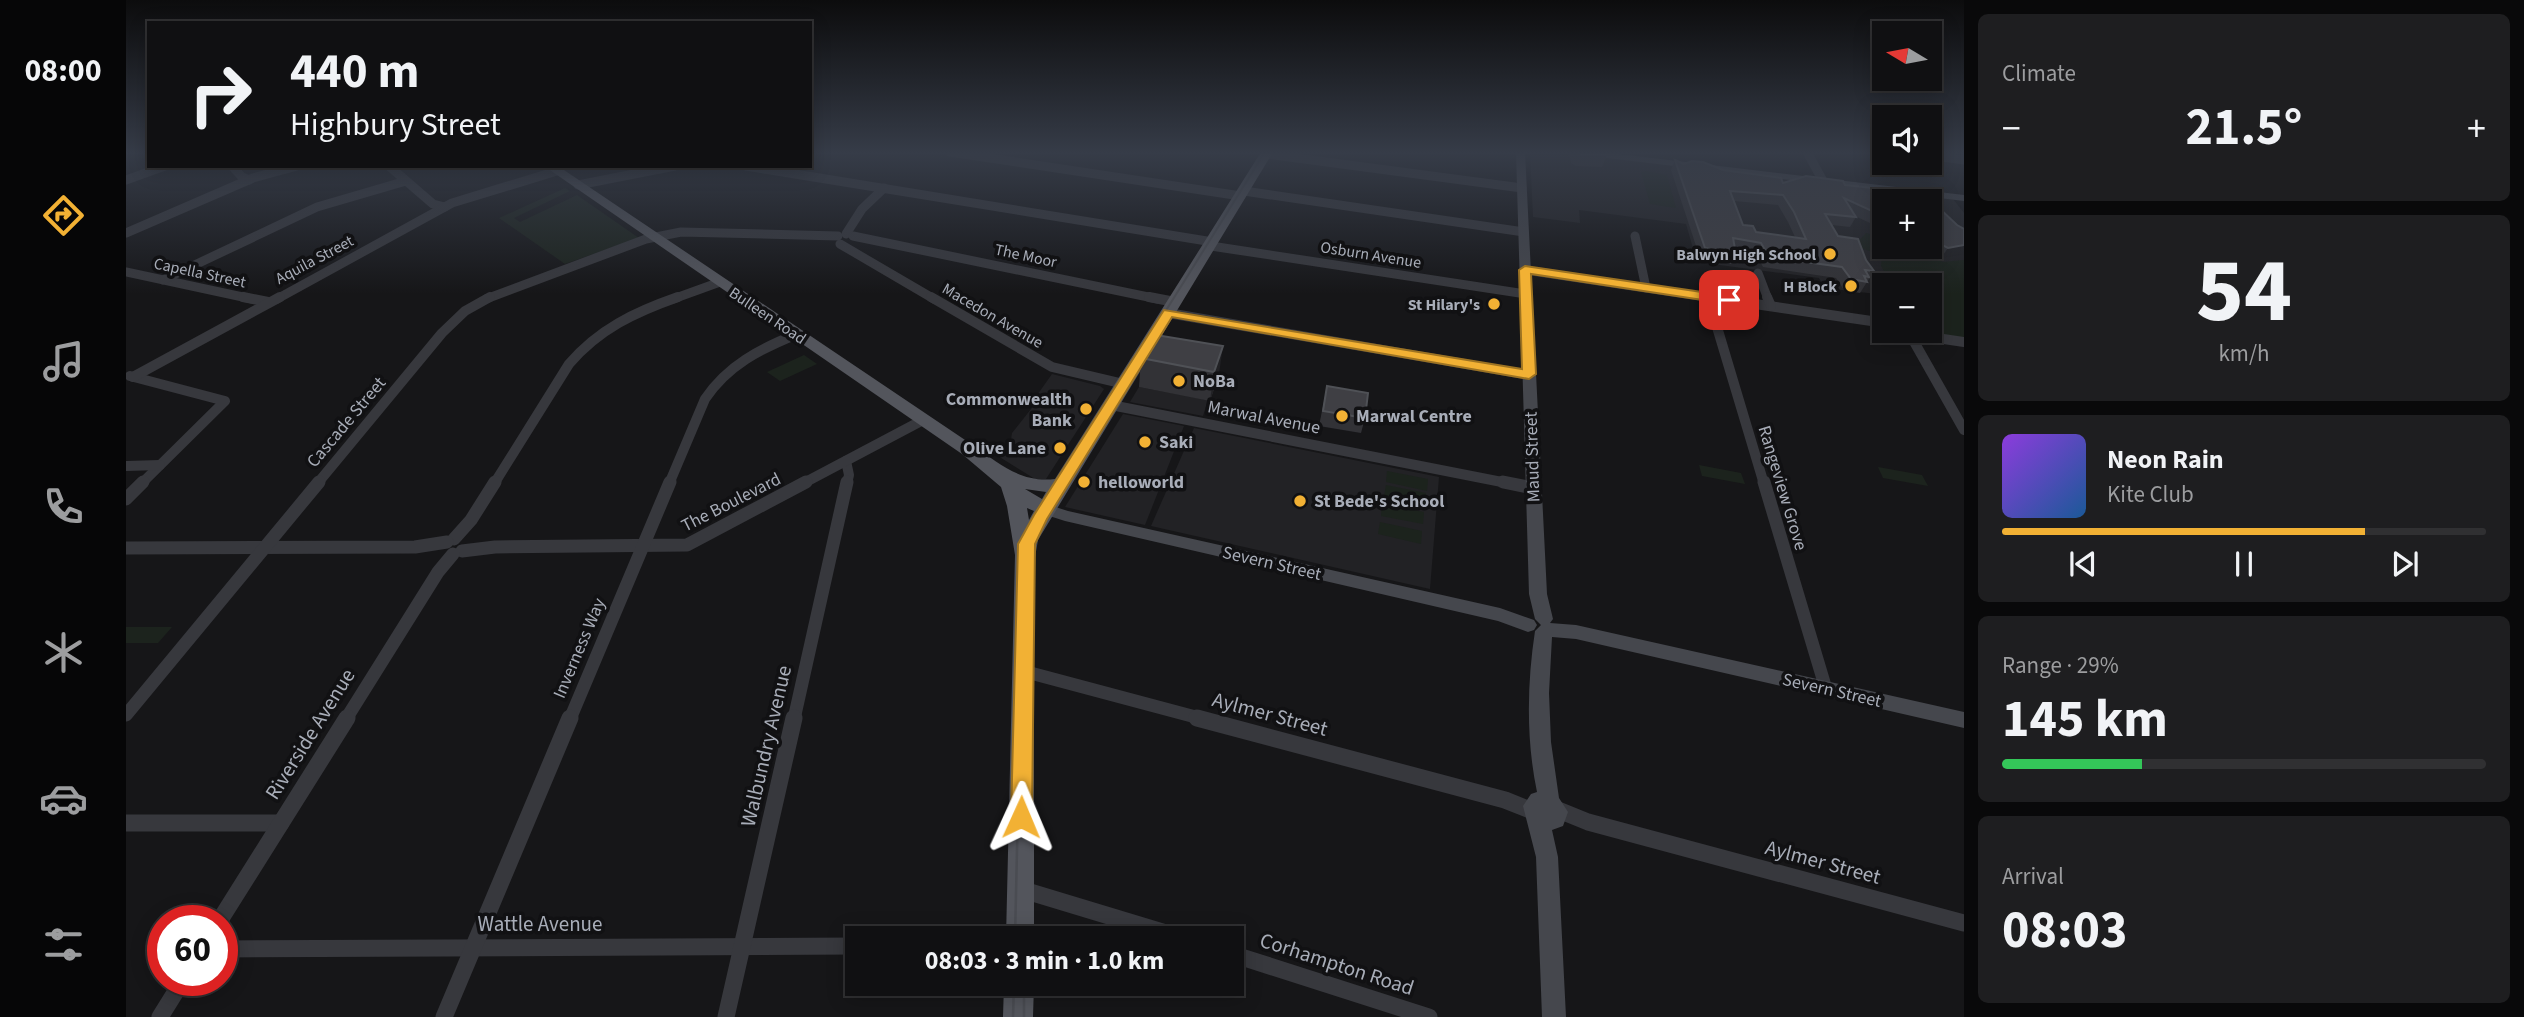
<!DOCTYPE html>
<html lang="en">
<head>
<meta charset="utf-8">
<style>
  body { margin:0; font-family:"Source Sans 3",sans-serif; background:#1e1e20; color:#f1f3f6; height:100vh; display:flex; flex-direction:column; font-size:26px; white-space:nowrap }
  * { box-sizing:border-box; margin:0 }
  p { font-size:23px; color:#9c9d9f }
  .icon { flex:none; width:38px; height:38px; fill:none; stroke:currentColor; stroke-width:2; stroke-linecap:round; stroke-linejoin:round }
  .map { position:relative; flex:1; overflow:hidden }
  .panel { display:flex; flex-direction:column; gap:14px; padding:14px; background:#09090a; width:560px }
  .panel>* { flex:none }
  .hud { position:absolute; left:21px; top:21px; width:665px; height:147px; border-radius:0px; box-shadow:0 4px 18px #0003,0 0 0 2px #303032; background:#101012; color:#f1f3f6; overflow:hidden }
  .needle { width:46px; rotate:280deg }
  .tools { position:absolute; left:1746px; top:21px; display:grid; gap:14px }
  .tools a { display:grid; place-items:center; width:70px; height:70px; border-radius:0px; background:#101012; box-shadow:0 4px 18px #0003,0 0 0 2px #303032; font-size:35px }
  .speed { position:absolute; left:21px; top:905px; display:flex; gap:14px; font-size:35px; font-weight:700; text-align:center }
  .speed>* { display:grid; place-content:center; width:91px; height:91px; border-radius:50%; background:#101012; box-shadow:0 4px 18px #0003,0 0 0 2px #303032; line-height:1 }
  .speed .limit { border:10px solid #d22; background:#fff; color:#111 }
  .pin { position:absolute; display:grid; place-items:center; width:60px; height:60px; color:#fff; margin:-30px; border-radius:14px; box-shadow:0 4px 10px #0006 }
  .me { position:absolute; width:77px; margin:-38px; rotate:1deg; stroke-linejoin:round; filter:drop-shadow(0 0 5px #0008) }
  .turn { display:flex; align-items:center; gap:24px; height:147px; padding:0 28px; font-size:32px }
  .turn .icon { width:91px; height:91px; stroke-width:2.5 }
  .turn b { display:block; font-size:49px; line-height:60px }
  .big { font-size:52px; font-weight:700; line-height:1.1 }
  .panel .tile { flex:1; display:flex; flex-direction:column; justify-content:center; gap:10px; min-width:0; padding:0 24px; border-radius:10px; background:#1e1e20 }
  .panel .dial { align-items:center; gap:0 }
  .dial b { font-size:91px; line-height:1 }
  .song { display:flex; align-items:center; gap:21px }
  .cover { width:84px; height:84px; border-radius:10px; background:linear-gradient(135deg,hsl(270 70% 55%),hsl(210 70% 35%)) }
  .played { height:7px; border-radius:4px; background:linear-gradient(90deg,#f2b134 75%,#303032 75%) }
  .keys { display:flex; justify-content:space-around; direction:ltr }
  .heat { display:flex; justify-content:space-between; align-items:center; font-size:38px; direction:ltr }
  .charge { height:10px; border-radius:5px; background:linear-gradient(90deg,#34c759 29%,#303032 0) }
  .trip { position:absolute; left:719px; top:926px; width:399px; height:70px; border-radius:0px; background:#101012; box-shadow:0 4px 18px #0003,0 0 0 2px #303032; font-weight:700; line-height:70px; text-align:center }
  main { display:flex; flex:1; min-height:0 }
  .dock { display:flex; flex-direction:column; width:126px; justify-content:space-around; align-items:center; background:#060607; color:#9c9d9f }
  .dock .icon { width:49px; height:49px }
  .dock .active { color:#f2b134 }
  .dock b { font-size:32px; color:#f1f3f6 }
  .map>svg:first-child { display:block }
  .built { fill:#222225; fill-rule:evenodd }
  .green { fill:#1c231d }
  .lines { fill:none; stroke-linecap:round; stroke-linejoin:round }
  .street-far3 { stroke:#37383d; stroke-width:9 }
  .street-far2 { stroke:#37383d; stroke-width:10 }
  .street-far1 { stroke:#37383d; stroke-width:13 }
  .street { stroke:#37383d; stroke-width:17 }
  .secondary { fill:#45474d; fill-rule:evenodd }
  .primary { fill:#53555c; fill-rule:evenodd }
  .tram-far1 { stroke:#4a4c52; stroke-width:2 }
  .tram { stroke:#4a4c52; stroke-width:2.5 }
  .wall { fill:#323236; fill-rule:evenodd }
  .shaded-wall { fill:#212124 }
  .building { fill:#3f3f44; stroke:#4f5156; stroke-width:2; fill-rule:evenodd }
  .route { fill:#f2b134; stroke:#9d7322; stroke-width:2 }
  .poi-dot { fill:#f2b134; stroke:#111113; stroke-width:2.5 }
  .labels { text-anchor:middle; stroke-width:7; stroke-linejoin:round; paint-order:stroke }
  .far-street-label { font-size:16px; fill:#a8adb8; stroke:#111113 }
  .far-poi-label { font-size:16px; font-weight:bold; fill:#a8adb8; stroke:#111113; text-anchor:end }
  .poi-label { font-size:18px; font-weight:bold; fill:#a8adb8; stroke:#111113; text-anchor:start }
  .street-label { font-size:18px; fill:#a8adb8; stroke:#111113 }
  .near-street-label { font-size:21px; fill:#a8adb8; stroke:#111113 }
</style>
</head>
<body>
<main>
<nav class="dock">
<b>08:00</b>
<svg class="icon active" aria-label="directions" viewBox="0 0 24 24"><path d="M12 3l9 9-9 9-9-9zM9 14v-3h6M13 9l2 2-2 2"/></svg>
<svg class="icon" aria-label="music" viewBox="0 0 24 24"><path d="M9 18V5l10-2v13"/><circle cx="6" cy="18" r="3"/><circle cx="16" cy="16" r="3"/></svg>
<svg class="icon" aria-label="phone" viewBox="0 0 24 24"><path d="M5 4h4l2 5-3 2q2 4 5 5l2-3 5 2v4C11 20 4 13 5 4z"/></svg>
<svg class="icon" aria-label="climate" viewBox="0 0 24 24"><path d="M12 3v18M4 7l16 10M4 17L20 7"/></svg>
<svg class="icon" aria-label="car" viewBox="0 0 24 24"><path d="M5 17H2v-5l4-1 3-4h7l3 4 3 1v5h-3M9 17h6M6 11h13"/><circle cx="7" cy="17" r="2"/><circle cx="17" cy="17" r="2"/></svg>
<svg class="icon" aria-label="filters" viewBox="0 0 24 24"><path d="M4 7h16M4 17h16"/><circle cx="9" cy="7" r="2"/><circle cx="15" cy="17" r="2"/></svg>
</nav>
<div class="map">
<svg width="1838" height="1017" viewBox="0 0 1838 1017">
  <rect width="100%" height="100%" fill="#161618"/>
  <!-- built -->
  <g class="built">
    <path d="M1404,152H1433L1827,199L1838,213V338L1804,331V285L1747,286L1751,294L1698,288L1693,278L1571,262L1560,224L1453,210L1454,223L1407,217ZM1759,201H1804V247H1759Z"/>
    <path d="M926,374L974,386L978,389L920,479H909L872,456L885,440L886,433L913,399L909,398Z"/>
    <path d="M1013,387L1082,400L1077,416L1004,402Z"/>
    <path d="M997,414L1058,426L1019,525L939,507Z"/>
    <path d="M1068,428L1313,477L1304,589L1025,526Z"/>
  </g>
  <!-- green -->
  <g class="green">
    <path d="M1520,171L1541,175L1550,208L1524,204L1515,172Z"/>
    <path d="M439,188L444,191L388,218L394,222L451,195L513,238L439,264L373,218Z"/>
    <path d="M1740,233L1759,238V247H1763L1760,252L1765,247H1786L1817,262L1838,260V338L1796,331H1804V285H1766L1755,266L1756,255L1728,246Z"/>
    <path d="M678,355L691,364L654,381L641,372Z"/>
    <path d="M1573,465L1615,473L1619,484L1576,476Z"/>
    <path d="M1752,467L1796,475L1802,486L1757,478Z"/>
    <path d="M1261,471L1302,479L1301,491L1260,482Z"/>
    <path d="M1260,485L1300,493L1299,505L1258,496Z"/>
    <path d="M1256,504L1298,512L1297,524L1255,516Z"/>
    <path d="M1254,522L1296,531L1295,544L1252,534Z"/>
    <path d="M0,627H46L32,643H0Z"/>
  </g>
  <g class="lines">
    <!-- street-far3 -->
    <g class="street-far3">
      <path d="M824,152L1115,196"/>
      <path d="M1681,152L1697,181"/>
      <path d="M1809,152L1817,157L1838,160"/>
      <path d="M1140,154L1396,188"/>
      <path d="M106,166L116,177L123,180"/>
      <path d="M263,166L307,204L319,207"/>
      <path d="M620,166L1087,242"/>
      <path d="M0,180L39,166"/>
      <path d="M452,185L549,166"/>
      <path d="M1118,191L1398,232"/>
      <path d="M0,233L127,178L171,166"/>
      <path d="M720,234L736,209L758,188"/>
      <path d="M727,236L1032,299"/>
      <path d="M1509,236L1520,288"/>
      <path d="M714,244L808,299"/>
      <path d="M1085,246L1400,294"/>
      <path d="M1399,270L1593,299"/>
      <path d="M0,272L126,299"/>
      <path d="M1632,273L1642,299"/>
      <path d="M37,280L191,207L280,181"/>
      <path d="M151,299L326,203L431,171"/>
      <path d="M360,299L520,239L555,232L712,236"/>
      <path d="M547,299L594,282"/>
    </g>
    <!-- street-far2 -->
    <g class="street-far2">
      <path d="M117,297L142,302"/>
      <path d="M805,297L926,367L998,384"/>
      <path d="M1023,297L1049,302"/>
      <path d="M1581,297L1759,323"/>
      <path d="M1582,297L1638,484"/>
      <path d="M1641,297L1645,306"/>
      <path d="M1042,313L1403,375"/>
      <path d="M1782,331L1838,430"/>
      <path d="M1784,334L1838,342"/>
      <path d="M4,376L99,401L15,484"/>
      <path d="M7,377L154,297"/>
      <path d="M985,405L1386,484"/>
      <path d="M720,461L723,475L721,484"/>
      <path d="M0,466L34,465"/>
      <path d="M191,484L316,333L339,311L364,297"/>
      <path d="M368,484L443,364C473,329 509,312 552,297"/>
      <path d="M543,484L579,399C602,365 634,349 671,334"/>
      <path d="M676,484L797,420"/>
    </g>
    <!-- street-far1 -->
    <g class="street-far1">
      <path d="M1377,482L1407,488"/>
      <path d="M1638,482L1700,689"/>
      <path d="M0,499L17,482"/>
      <path d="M328,539L345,520L369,482"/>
      <path d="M0,548L289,547L321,542"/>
      <path d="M336,551L369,547L561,545L680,482"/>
      <path d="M897,671L1077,719"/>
      <path d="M0,715L193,482"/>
      <path d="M220,719L312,572L327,554"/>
      <path d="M444,719L544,482"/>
      <path d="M668,719L721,482"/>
    </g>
    <!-- street -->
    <g class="street">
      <path d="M1071,718L1379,800L1409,812"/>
      <path d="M1430,809L1462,822L1838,923"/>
      <path d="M0,823H155"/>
      <path d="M894,889L1056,938"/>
      <path d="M94,920L221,718"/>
      <path d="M96,949L732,946"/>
      <path d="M1106,954L1303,1017"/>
      <path d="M34,1017L57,980"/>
      <path d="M318,1017L444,718"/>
      <path d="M600,1017L668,718"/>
    </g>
    <!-- secondary -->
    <g class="secondary">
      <path d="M1390,152H1399L1421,594L1427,619L1424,623L1450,625L1838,712V728L1450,639L1426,637L1423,693L1425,742L1433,798L1442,812L1437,826L1426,830L1432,857L1440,1017H1416L1410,857L1397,806L1405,794L1411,792C1400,740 1401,683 1409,631L1415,625L1409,619L1403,594Z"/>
      <path d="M1452,152H1476L1838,195V201L1456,155Z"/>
      <path d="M920,504L942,511L1374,608L1408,620L1411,625L1408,630L1402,632L1372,621L939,521L914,513L912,509Z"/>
    </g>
    <!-- primary -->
    <g class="primary">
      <path d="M1135,152H1147L912,540L908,563V938H880L889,555L881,506L875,487L836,454L418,166H432L848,446C874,464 895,483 929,479ZM899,489L920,492L916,499ZM901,508L908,511L903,520Z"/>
      <path d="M878,984H908L907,1017H877Z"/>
    </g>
    <!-- tram-far1 -->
    <path class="tram-far1" d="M894,719L898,544L904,528L1139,152"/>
    <!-- tram -->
    <g class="tram">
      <path d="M889,938L894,718"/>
      <path d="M898,984V1017"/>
      <path d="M887,1017L888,984"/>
    </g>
  </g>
  <!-- wall -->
  <g class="wall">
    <path d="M1444,152H1480L1481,155L1476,167L1450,166L1445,163L1443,154Z"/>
    <path d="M1549,160L1558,164L1597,170L1657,183L1719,185L1759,201V230L1729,216L1730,217L1724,227L1706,225L1712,236L1740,260L1748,271L1734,293L1718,290L1710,278L1637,267L1630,253L1609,250L1610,254L1605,264L1574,258L1545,170ZM1608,201L1652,205L1662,222L1669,237L1630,232L1617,225Z"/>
    <path d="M1804,208L1838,229L1815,258L1792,247H1804Z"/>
    <path d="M1030,335L1093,374L1084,401L1013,387L1015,358Z"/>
    <path d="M1201,386L1239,418L1235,433L1193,426Z"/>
  </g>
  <!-- shaded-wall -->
  <g class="shaded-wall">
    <path d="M1838,245V254L1815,258L1822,248Z"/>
    <path d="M1097,346L1093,374L1084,401L1088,372Z"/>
  </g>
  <!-- building -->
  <g class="building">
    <path d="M1450,152H1480L1481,155L1455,154Z"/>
    <path d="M1549,160L1558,164L1566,161L1577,162L1597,170L1655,178L1657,183L1680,176L1717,181L1719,185L1756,189L1764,201H1759V217L1718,198L1730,217L1699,214L1712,236L1732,239L1740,260L1748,271L1739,270L1743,277L1738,276L1741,282L1725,279L1716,267L1643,257L1635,243L1607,238L1610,254L1579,248ZM1604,191L1657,195L1668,212L1680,239L1630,232L1627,226L1617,225Z"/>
    <path d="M1812,207L1831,225L1838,229V245L1822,248L1804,239V208Z"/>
    <path d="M1030,335L1097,346L1088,372L1015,358Z"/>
    <path d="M1201,386L1242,393L1239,418L1197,411Z"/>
  </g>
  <!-- sky -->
  <linearGradient id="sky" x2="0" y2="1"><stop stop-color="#0c0c0d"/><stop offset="0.52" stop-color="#363c48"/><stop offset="1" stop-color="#363c48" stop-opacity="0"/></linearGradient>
  <rect width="1838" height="294" fill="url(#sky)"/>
  <!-- route -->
  <path class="route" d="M1399,266L1603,296L1609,300L1603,304L1405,274L1410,374L1403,379L1046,317L921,519L909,544L906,817L903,824L895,827L888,824L885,817L892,544L908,515L1038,310L1396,369L1393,270Z"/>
  <!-- markers -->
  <g class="poi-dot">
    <circle cx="1704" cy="254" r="7"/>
    <circle cx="1725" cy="286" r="7"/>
    <circle cx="1368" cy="304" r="7"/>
    <circle cx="1053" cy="381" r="7"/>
    <circle cx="960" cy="409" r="7"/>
    <circle cx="1216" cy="416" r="7"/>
    <circle cx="1019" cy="442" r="7"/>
    <circle cx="934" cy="448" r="7"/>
    <circle cx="958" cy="482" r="7"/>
    <circle cx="1174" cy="501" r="7"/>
  </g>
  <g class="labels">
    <!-- far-street labels -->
    <g class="far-street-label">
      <text transform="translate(1245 254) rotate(9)" y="6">Osburn Avenue</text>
      <text transform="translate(900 255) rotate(12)" y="6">The Moor</text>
      <text transform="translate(188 259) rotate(-28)" y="6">Aquila Street</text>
      <text transform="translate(74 272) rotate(12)" y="6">Capella Street</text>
      <text transform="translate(642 315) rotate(34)" y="6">Bulleen Road</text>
      <text transform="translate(867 315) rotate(30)" y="6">Macedon Avenue</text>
    </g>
    <!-- far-poi labels -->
    <g class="far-poi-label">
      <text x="1690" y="260">Balwyn High School</text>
      <text x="1711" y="292">H Block</text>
      <text x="1354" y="310">St Hilary's</text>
    </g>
    <!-- poi labels -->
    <g class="poi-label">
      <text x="1067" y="387">NoBa</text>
      <text x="946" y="405" text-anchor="end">Commonwealth<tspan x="946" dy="21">Bank</tspan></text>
      <text x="1230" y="422">Marwal Centre</text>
      <text x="1033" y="448">Saki</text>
      <text x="920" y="454" text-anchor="end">Olive Lane</text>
      <text x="972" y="488">helloworld</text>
      <text x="1188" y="507">St Bede's School</text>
    </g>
    <!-- street labels -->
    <g class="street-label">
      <text transform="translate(1138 417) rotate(11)" y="6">Marwal Avenue</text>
      <text transform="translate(220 422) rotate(-50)" y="6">Cascade Street</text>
      <text transform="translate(1406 457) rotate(-92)" y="6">Maud Street</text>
      <text transform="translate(1657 488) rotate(73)" y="6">Rangeview Grove</text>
      <text transform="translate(605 502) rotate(-27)" y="6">The Boulevard</text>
      <text transform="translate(1146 563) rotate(13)" y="6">Severn Street</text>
      <text transform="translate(453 648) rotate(-67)" y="6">Inverness Way</text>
      <text transform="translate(1706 690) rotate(13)" y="6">Severn Street</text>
    </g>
    <!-- near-street labels -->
    <g class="near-street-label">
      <text transform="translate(1144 714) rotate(15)" y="7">Aylmer Street</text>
      <text transform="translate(184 734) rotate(-58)" y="7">Riverside Avenue</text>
      <text transform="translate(640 746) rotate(-77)" y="7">Walbundry Avenue</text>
      <text transform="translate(1697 862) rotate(15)" y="7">Aylmer Street</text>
      <text x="414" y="931">Wattle Avenue</text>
      <text transform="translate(1211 964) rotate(18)" y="7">Corhampton Road</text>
    </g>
  </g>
</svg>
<div class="tools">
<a><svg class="needle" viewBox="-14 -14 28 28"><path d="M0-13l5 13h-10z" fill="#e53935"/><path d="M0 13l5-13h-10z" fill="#9c9d9f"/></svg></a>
<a><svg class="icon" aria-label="sound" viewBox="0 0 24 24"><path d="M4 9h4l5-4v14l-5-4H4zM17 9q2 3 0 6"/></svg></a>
<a>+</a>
<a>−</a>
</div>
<div class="speed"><div class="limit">60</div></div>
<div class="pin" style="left:1603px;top:300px;background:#d93025"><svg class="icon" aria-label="arrive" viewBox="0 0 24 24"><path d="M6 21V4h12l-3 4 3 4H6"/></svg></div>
<svg class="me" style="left:895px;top:817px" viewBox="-20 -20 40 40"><path d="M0-17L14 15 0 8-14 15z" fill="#f2b134" stroke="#fff" stroke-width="4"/></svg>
<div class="trip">08:03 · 3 min · 1.0 km</div>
<div class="hud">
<div class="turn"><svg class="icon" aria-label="right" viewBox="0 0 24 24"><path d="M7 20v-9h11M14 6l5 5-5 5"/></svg><div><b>440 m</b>Highbury Street</div></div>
</div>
</div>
<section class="panel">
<div class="tile"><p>Climate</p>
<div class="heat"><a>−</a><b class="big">21.5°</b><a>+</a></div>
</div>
<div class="tile dial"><b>54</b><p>km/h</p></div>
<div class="tile">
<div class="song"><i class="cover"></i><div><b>Neon Rain</b><p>Kite Club</p></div></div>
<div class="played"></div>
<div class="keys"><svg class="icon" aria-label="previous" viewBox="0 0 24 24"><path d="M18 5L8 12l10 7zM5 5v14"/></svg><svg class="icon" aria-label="pause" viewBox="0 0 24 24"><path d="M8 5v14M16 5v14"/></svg><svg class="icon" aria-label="next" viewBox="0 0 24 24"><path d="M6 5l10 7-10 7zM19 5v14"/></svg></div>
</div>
<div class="tile"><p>Range · 29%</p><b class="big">145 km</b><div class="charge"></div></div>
<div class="tile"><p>Arrival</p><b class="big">08:03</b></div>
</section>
</main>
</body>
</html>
